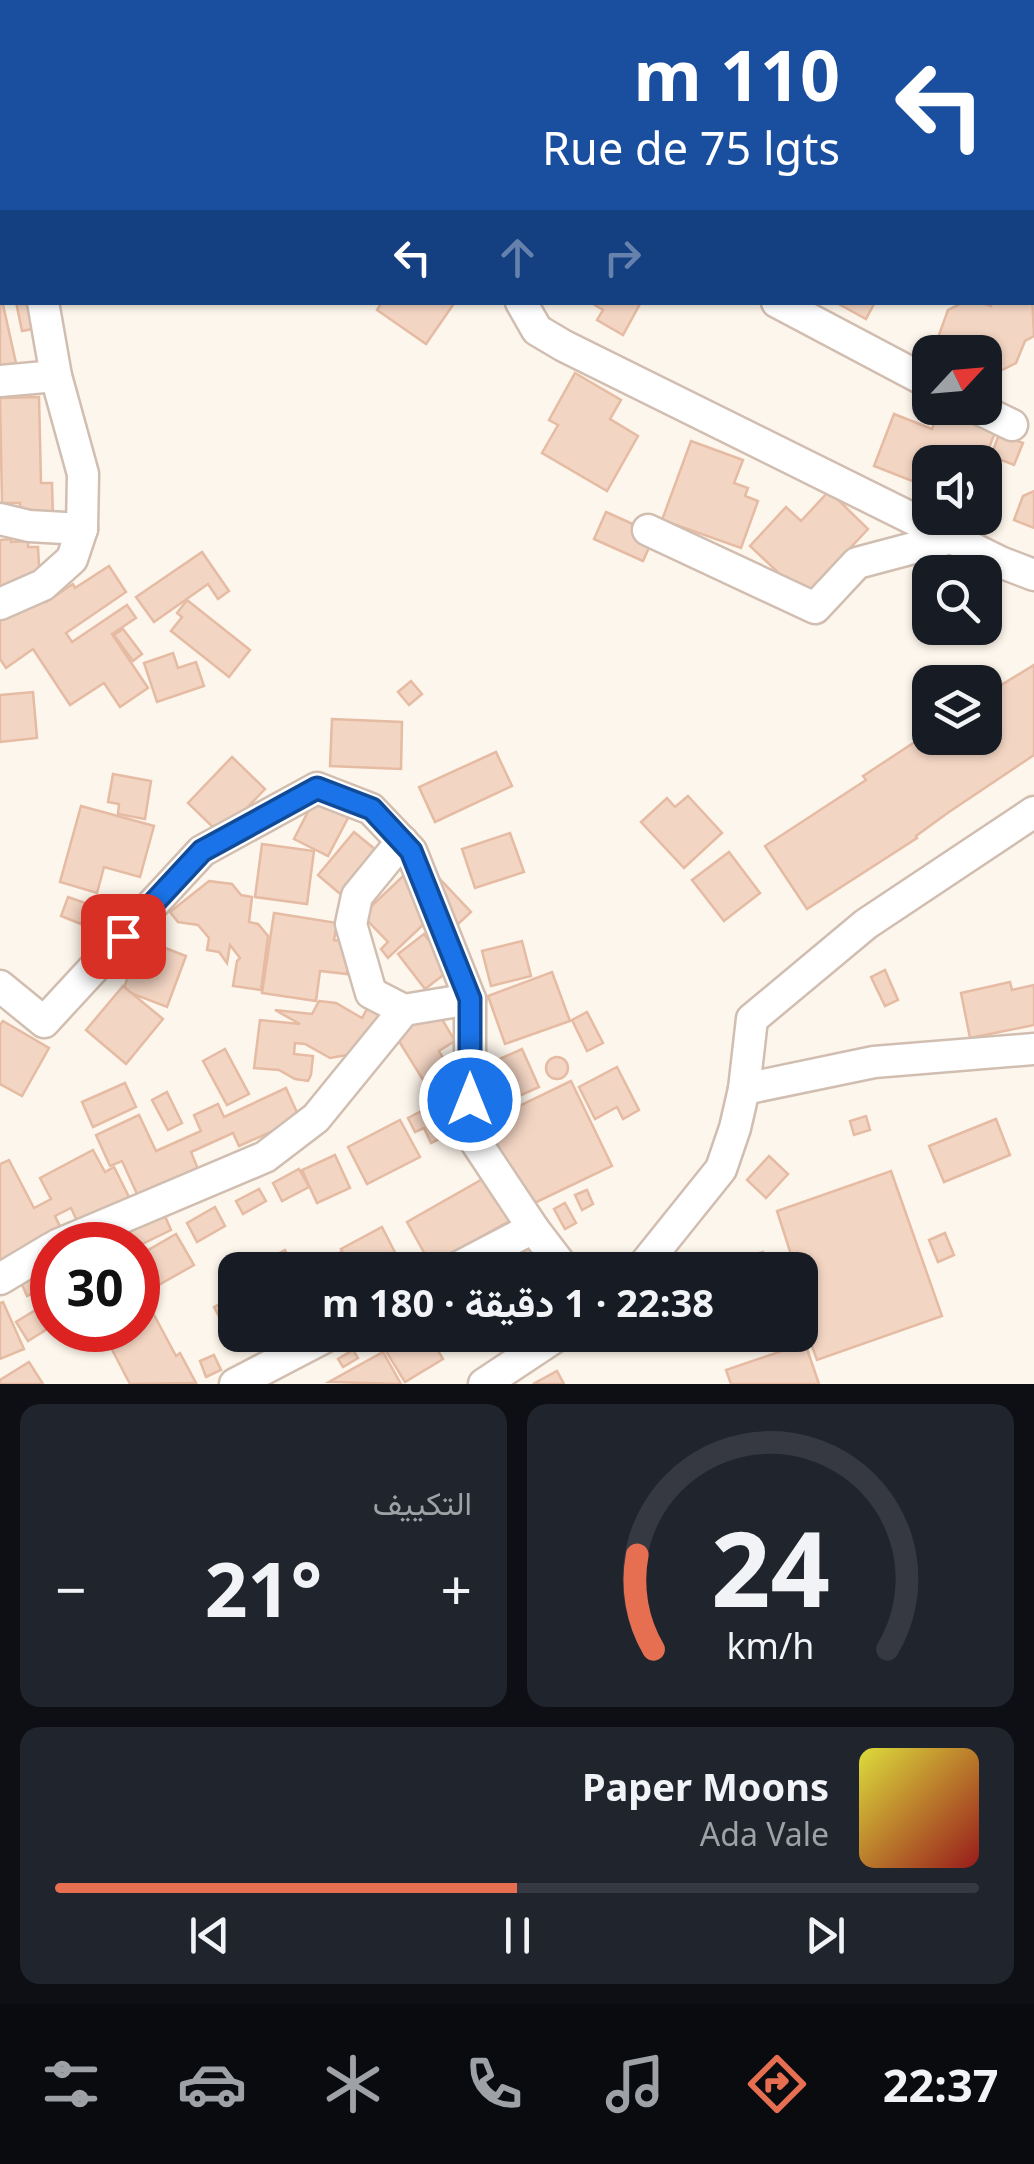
<!DOCTYPE html>
<html lang="ar">
<head>
<meta charset="utf-8">
<style>
  body { margin:0; font-family:"Noto Sans",Vazirmatn,sans-serif; background:#20242c; color:#f1f3f6; direction:rtl; height:100vh; display:flex; flex-direction:column; font-size:38px; white-space:nowrap }
  * { box-sizing:border-box; margin:0 }
  p { font-size:32px; color:#9ea1a6 }
  .icon { flex:none; width:55px; height:55px; fill:none; stroke:currentColor; stroke-width:2; stroke-linecap:round; stroke-linejoin:round }
  .map { position:relative; height:1384px; overflow:hidden; direction:ltr }
  .drawer { display:flex; flex-direction:column; gap:20px; padding:20px; background:#0d0f14; flex:1 }
  .drawer>* { flex:none }
  .guide { position:absolute; left:0px; top:0px; width:1035px; height:305px; box-shadow:0 2px 8px #0004; direction:rtl; background:#1a4fa0; color:#fff; overflow:hidden }
  .needle { width:65px; rotate:64deg }
  .tools { position:absolute; left:912px; top:335px; display:grid; gap:20px }
  .tools a { display:grid; place-items:center; width:90px; height:90px; border-radius:20px; background:#171b24; box-shadow:0 2px 8px #0004; font-size:50px }
  .speed { position:absolute; left:30px; top:1222px; display:flex; gap:20px; font-size:50px; font-weight:700; text-align:center }
  .speed>* { display:grid; place-content:center; width:130px; height:130px; border-radius:50%; background:#171b24; box-shadow:0 2px 8px #0004; line-height:1 }
  .speed .limit { border:15px solid #d22; background:#fff; color:#111 }
  .pin { position:absolute; display:grid; place-items:center; width:85px; height:85px; color:#fff; margin:-42px; border-radius:20px; box-shadow:0 5px 15px #0006 }
  .me { position:absolute; width:110px; margin:-55px; rotate:0deg; stroke-linejoin:round; filter:drop-shadow(0 0 8px #0008) }
  .turn { display:flex; align-items:center; gap:35px; height:210px; padding:0 30px; font-size:45px }
  .turn .icon { width:130px; height:130px; stroke-width:2.5 }
  .turn b { display:block; font-size:70px; line-height:85px }
  .lanes { display:flex; align-items:center; height:95px; padding:0 30px; background:#0003; justify-content:center; gap:50px; direction:ltr }
  .lanes .off { opacity:.35 }
  .big { font-size:75px; font-weight:700; line-height:1.1 }
  .drawer .card { flex:1; display:flex; flex-direction:column; justify-content:center; gap:15px; min-width:0; padding:0 35px; border-radius:20px; background:#20242c }
  .drawer .dial { align-items:center; gap:0 }
  .dial svg { height:260px; overflow:visible; fill:none; stroke:#363941; stroke-width:7; stroke-linecap:round; text-anchor:middle }
  .dial text { fill:#f1f3f6; stroke:none }
  .song { display:flex; align-items:center; gap:30px }
  .cover { width:120px; height:120px; border-radius:15px; background:linear-gradient(135deg,hsl(60 70% 55%),hsl(0 70% 35%)) }
  .played { height:10px; border-radius:5px; background:linear-gradient(90deg,#e76f51 50%,#363941 50%) }
  .keys { display:flex; justify-content:space-around; direction:ltr }
  .heat { display:flex; justify-content:space-between; align-items:center; font-size:55px; direction:ltr }
  .drawer .tiles { flex:1; display:grid; gap:20px; grid-template-columns:1fr 1fr }
  .card:last-child { grid-column:span 2 }
  .trip { position:absolute; left:218px; top:1252px; width:600px; height:100px; border-radius:20px; background:#171b24; box-shadow:0 2px 8px #0004; font-weight:700; line-height:100px; text-align:center; direction:rtl }
  .dock { display:flex; height:160px; justify-content:space-around; align-items:center; background:#090b0e; color:#9ea1a6 }
  .dock .icon { width:70px; height:70px }
  .dock .selected { color:#e76f51 }
  .dock b { font-size:45px; color:#f1f3f6 }
  .map>svg:first-child { display:block }
  .building { fill:#f3d5c3; stroke:#e6bba3; stroke-width:2.5 }
  .lines { fill:none; stroke-linecap:round; stroke-linejoin:round }
  .minor-casing { stroke:#d1beb0; stroke-width:35 }
  .minor { stroke:#fff; stroke-width:30 }
  .route-casing { stroke:#114b97; stroke-width:25 }
  .route { stroke:#1a73e8; stroke-width:18 }
</style>
</head>
<body>
<div class="map">
<svg width="1034" height="1384" viewBox="0 0 1034 1384">
  <rect width="100%" height="100%" fill="#fdf6ec"/>
  <!-- building -->
  <g class="building">
    <path d="M156,0H224L223,2H155Z"/>
    <path d="M841,0H908L907,2H840Z"/>
    <path d="M956,0H1034V37L1032,39V2H959Z"/>
    <path d="M0,256L2,263V300L16,363L0,367Z"/>
    <path d="M1032,295L1034,336L1025,341L1016,363L988,377L985,376V352H938L935,346L948,310L964,302H980L991,306L992,302H1032Z"/>
    <path d="M16,302H39L44,327L22,331Z"/>
    <path d="M382,302H455L426,344L377,310Z"/>
    <path d="M590,302H641L623,335L597,320L603,310Z"/>
    <path d="M835,302H875L866,319Z"/>
    <path d="M575,373L621,400L610,419L638,436L607,491L542,453L558,425L549,420Z"/>
    <path d="M39,397L41,483H52L53,518L20,519V503H2L0,398Z"/>
    <path d="M940,408H961L999,423L984,460L970,454L967,462H930V488L874,466L894,414L932,429Z"/>
    <path d="M999,434L1023,443L1014,465L991,456Z"/>
    <path d="M691,441L743,460L734,483L748,488L745,496L758,501L741,548L662,520Z"/>
    <path d="M829,491L868,529L804,597L750,546L786,507L801,521Z"/>
    <path d="M1034,491V528L1014,520L1023,496Z"/>
    <path d="M606,512L655,534L643,561L594,539Z"/>
    <path d="M11,539V542L28,541V547H38L40,583L4,585V598H0V540Z"/>
    <path d="M202,552L229,591L218,599L208,584L154,622L136,597Z"/>
    <path d="M109,566L126,592L66,633L72,642L127,605L136,618L112,634L148,688L120,707L104,683L70,705L33,649L6,668L0,659V619L40,592L46,602L73,584L75,588Z"/>
    <path d="M187,600L250,650L229,677L171,631L182,617L177,613Z"/>
    <path d="M123,629L142,654L133,661L114,635Z"/>
    <path d="M173,653L178,668L196,662L204,686L157,702L144,663Z"/>
    <path d="M1034,665V755L949,812L916,836L917,838L807,909L765,846L866,780L863,776L930,732V738H940L942,741L946,738H985V695Z"/>
    <path d="M411,681L422,694L409,705L398,692Z"/>
    <path d="M33,692L37,738L0,742V695Z"/>
    <path d="M332,719L402,722L401,769L330,766Z"/>
    <path d="M496,752L512,786L435,822L419,787Z"/>
    <path d="M232,757L265,789L221,835L188,803Z"/>
    <path d="M113,774L151,781L145,819L118,814L119,804L108,802Z"/>
    <path d="M688,796L722,833L684,868L641,822L667,798L675,807Z"/>
    <path d="M315,798L349,816L328,856L294,839Z"/>
    <path d="M81,806L154,826L140,877L104,867L97,893L60,882Z"/>
    <path d="M354,832L382,855L346,899L318,875Z"/>
    <path d="M510,833L524,872L475,888L462,849Z"/>
    <path d="M262,844L314,851L307,904L255,897Z"/>
    <path d="M729,852L760,893L724,921L692,880Z"/>
    <path d="M421,859L471,912L442,939L426,922L388,958L381,949L388,942L362,915Z"/>
    <path d="M209,881L232,884L241,895L252,897L249,922L258,924L268,936L261,990L233,986L237,961L240,958L230,945L227,963L219,952L207,950L209,938L198,925L178,922L170,912Z"/>
    <path d="M68,897L88,904L81,924L61,916Z"/>
    <path d="M274,913L337,923L334,940L351,943L347,974L320,971L316,1001L262,993Z"/>
    <path d="M424,934L437,951L467,957L425,989L398,954Z"/>
    <path d="M142,939L186,956L167,1007L123,990Z"/>
    <path d="M522,941L531,976L491,986L482,951Z"/>
    <path d="M885,970L898,1000L885,1006L871,977Z"/>
    <path d="M552,972L570,1021L505,1044L488,996Z"/>
    <path d="M1010,982L1012,990L1034,985V1025L970,1038L961,993Z"/>
    <path d="M123,986L163,1019L126,1064L86,1030Z"/>
    <path d="M319,1001L336,1003L362,1018L368,1007L385,1008L371,1035L352,1054L330,1058L305,1044L295,1043L294,1054L313,1056L311,1075L308,1081L295,1079L279,1070L254,1068L260,1020L300,1024L275,1010L312,1014Z"/>
    <path d="M436,1009L455,1041L439,1051L449,1068L425,1083L395,1035Z"/>
    <path d="M587,1012L603,1043L587,1051L572,1020Z"/>
    <path d="M3,1021L49,1048L22,1096L0,1084V1025Z"/>
    <path d="M225,1049L249,1094L227,1105L203,1061Z"/>
    <path d="M522,1049L539,1087L492,1108L475,1070Z"/>
    <circle cx="557" cy="1068" r="11"/>
    <path d="M617,1067L639,1110L623,1119L617,1107L595,1119L579,1087Z"/>
    <path d="M571,1081L612,1166L526,1207L486,1122Z"/>
    <path d="M125,1083L136,1107L93,1127L82,1102Z"/>
    <path d="M286,1088L300,1119L239,1146L233,1133L191,1152L198,1169L138,1196L122,1161L110,1166L96,1135L139,1115L156,1151L201,1131L194,1115L218,1104L224,1117Z"/>
    <path d="M167,1092L182,1123L168,1130L152,1100Z"/>
    <path d="M437,1103L452,1133L431,1143L424,1128L415,1132L408,1118Z"/>
    <path d="M866,1116L870,1130L854,1135L850,1121Z"/>
    <path d="M996,1119L1010,1155L944,1182L929,1146Z"/>
    <path d="M400,1120L420,1157L367,1184L348,1147Z"/>
    <path d="M93,1150L105,1172L114,1167L129,1197L78,1223L71,1208L55,1216L64,1235L0,1266V1164L9,1160L34,1208L51,1199L40,1178Z"/>
    <path d="M335,1155L350,1188L317,1203L302,1170Z"/>
    <path d="M769,1156L788,1174L766,1198L747,1180Z"/>
    <path d="M299,1169L309,1187L282,1201L273,1183Z"/>
    <path d="M891,1171L942,1316L817,1360L800,1313L805,1311L800,1296V1270H796L777,1211Z"/>
    <path d="M495,1172L520,1215L431,1265L407,1222Z"/>
    <path d="M259,1189L266,1201L243,1214L236,1201Z"/>
    <path d="M587,1190L593,1204L582,1210L575,1195Z"/>
    <path d="M565,1203L576,1223L565,1229L554,1209Z"/>
    <path d="M161,1207L171,1230L138,1246L79,1245Z"/>
    <path d="M215,1207L225,1226L197,1242L187,1223Z"/>
    <path d="M382,1227L404,1270H352L341,1249Z"/>
    <path d="M945,1233L954,1255L938,1262L929,1240Z"/>
    <path d="M176,1234L194,1265L148,1291L138,1273V1256Z"/>
    <path d="M536,1241L551,1270H483Z"/>
    <path d="M285,1250L296,1270H253L252,1268Z"/>
    <path d="M341,1252L349,1268L344,1270H326L322,1262Z"/>
    <path d="M763,1252L768,1270H695Z"/>
    <path d="M52,1257V1284L27,1296L17,1273Z"/>
    <path d="M235,1296V1335H264L237,1349L214,1307Z"/>
    <path d="M52,1300V1326L28,1341L16,1322Z"/>
    <path d="M3,1302L24,1349L0,1359V1303Z"/>
    <path d="M153,1313L176,1356L180,1353L196,1383L130,1384L106,1338L121,1330H138V1321Z"/>
    <path d="M405,1335H429L443,1359L405,1382L384,1348Z"/>
    <path d="M442,1335H476L449,1349Z"/>
    <path d="M805,1343L819,1384H731L726,1370Z"/>
    <path d="M353,1350L358,1358L343,1367L338,1359Z"/>
    <path d="M383,1352L401,1384L329,1382Z"/>
    <path d="M214,1355L221,1370L206,1377L200,1361Z"/>
    <path d="M29,1362L43,1384H0V1380Z"/>
    <path d="M557,1371L564,1384H533Z"/>
  </g>
  <g class="lines">
    <!-- minor casing -->
    <g class="minor-casing">
      <g id="minor">
        <path d="M488,0L493,2"/>
        <path d="M799,0L804,2"/>
        <path d="M0,39L1,0"/>
        <path d="M1032,53H1034"/>
        <path d="M1032,103L1034,104"/>
        <path d="M0,108L2,111"/>
        <path d="M1032,263H1034"/>
        <path d="M43,302L56,376L83,474L82,529"/>
        <path d="M521,302L537,330L564,346L1000,562L1034,575"/>
        <path d="M777,302L930,383"/>
        <path d="M0,381L56,376"/>
        <path d="M977,408L1012,425"/>
        <path d="M0,519L29,526L82,529L72,559L43,585L0,604"/>
        <path d="M648,530L815,608L857,563L951,538"/>
        <path d="M402,841L357,896L351,924L371,993L404,1010"/>
        <path d="M0,986L44,1022L202,851L317,788L371,809L411,851L470,999V1133L533,1228L565,1270"/>
        <path d="M744,1089L874,1062L1034,1049"/>
        <path d="M57,1245L265,1157L316,1118L404,1010L470,999"/>
        <path d="M453,1270L533,1228"/>
        <path d="M640,1270L721,1169L735,1128L744,1089L752,1019L866,924L1034,812"/>
        <path d="M0,1279L52,1248"/>
        <path d="M235,1384L329,1335"/>
        <path d="M484,1384L558,1335"/>
      </g>
    </g>
    <!-- minor -->
    <use href="#minor" class="minor"/>
  </g>
  <g class="lines">
    <!-- route casing -->
    <g class="route-casing">
      <path id="route" d="M123,936L202,851L317,788L372,809L411,851L470,999V1100"/>
    </g>
    <!-- route -->
    <use href="#route" class="route"/>
  </g>
</svg>
<div class="tools">
<a><svg class="needle" viewBox="-14 -14 28 28"><path d="M0-13l5 13h-10z" fill="#e53935"/><path d="M0 13l5-13h-10z" fill="#9ea1a6"/></svg></a>
<a><svg class="icon" aria-label="sound" viewBox="0 0 24 24"><path d="M4 9h4l5-4v14l-5-4H4zM17 9q2 3 0 6"/></svg></a>
<a><svg class="icon" aria-label="search" viewBox="0 0 24 24"><circle cx="10" cy="10" r="6"/><path d="M15 15l6 6"/></svg></a>
<a><svg class="icon" aria-label="layers" viewBox="0 0 24 24"><path d="M12 4l9 5-9 5-9-5zM3 14l9 5 9-5"/></svg></a>
</div>
<div class="speed"><div class="limit">30</div></div>
<div class="pin" style="left:123px;top:936px;background:#d93025"><svg class="icon" aria-label="arrive" viewBox="0 0 24 24"><path d="M6 21V4h12l-3 4 3 4H6"/></svg></div>
<svg class="me" style="left:470px;top:1100px" viewBox="-20 -20 40 40"><circle r="17" fill="#1a73e8" stroke="#fff" stroke-width="3"/><path d="M0-11L8 9 0 5-8 9z" fill="#fff"/></svg>
<div class="trip">22:38 · 1 دقيقة · 180 m</div>
<div class="guide">
<div class="turn"><svg class="icon" aria-label="left" viewBox="0 0 24 24"><path d="M17 20v-9H6M10 6l-5 5 5 5"/></svg><div><b>110 m</b>Rue de 75 lgts</div></div>
<div class="lanes"><svg class="icon" aria-label="left" viewBox="0 0 24 24"><path d="M17 20v-9H6M10 6l-5 5 5 5"/></svg><svg class="icon off" aria-label="ahead" viewBox="0 0 24 24"><path d="M12 20V5M6 11l6-6 6 6"/></svg><svg class="icon off" aria-label="right" viewBox="0 0 24 24"><path d="M7 20v-9h11M14 6l5 5-5 5"/></svg></div>
</div>
</div>
<section class="drawer">
<div class="tiles">
<div class="card dial"><svg viewBox="0 0 100 80">
<path d="M14 69A42 42 0 1 1 86 69"/>
<path d="M14 69A42 42 0 0 1 9 40" stroke="#e76f51"/>
<text x="50" y="56" font-size="32" font-weight="700">24</text>
<text x="50" y="72" font-size="11">km/h</text>
</svg></div>
<div class="card"><p>التكييف</p>
<div class="heat"><a>−</a><b class="big">21°</b><a>+</a></div>
</div>
<div class="card">
<div class="song"><i class="cover"></i><div><b>Paper Moons</b><p>Ada Vale</p></div></div>
<div class="played"></div>
<div class="keys"><svg class="icon" aria-label="previous" viewBox="0 0 24 24"><path d="M18 5L8 12l10 7zM5 5v14"/></svg><svg class="icon" aria-label="pause" viewBox="0 0 24 24"><path d="M8 5v14M16 5v14"/></svg><svg class="icon" aria-label="next" viewBox="0 0 24 24"><path d="M6 5l10 7-10 7zM19 5v14"/></svg></div>
</div>
</div>
</section>
<nav class="dock">
<b>22:37</b>
<svg class="icon selected" aria-label="directions" viewBox="0 0 24 24"><path d="M12 3l9 9-9 9-9-9zM9 14v-3h6M13 9l2 2-2 2"/></svg>
<svg class="icon" aria-label="music" viewBox="0 0 24 24"><path d="M9 18V5l10-2v13"/><circle cx="6" cy="18" r="3"/><circle cx="16" cy="16" r="3"/></svg>
<svg class="icon" aria-label="phone" viewBox="0 0 24 24"><path d="M5 4h4l2 5-3 2q2 4 5 5l2-3 5 2v4C11 20 4 13 5 4z"/></svg>
<svg class="icon" aria-label="climate" viewBox="0 0 24 24"><path d="M12 3v18M4 7l16 10M4 17L20 7"/></svg>
<svg class="icon" aria-label="car" viewBox="0 0 24 24"><path d="M5 17H2v-5l4-1 3-4h7l3 4 3 1v5h-3M9 17h6M6 11h13"/><circle cx="7" cy="17" r="2"/><circle cx="17" cy="17" r="2"/></svg>
<svg class="icon" aria-label="filters" viewBox="0 0 24 24"><path d="M4 7h16M4 17h16"/><circle cx="9" cy="7" r="2"/><circle cx="15" cy="17" r="2"/></svg>
</nav>
</body>
</html>
